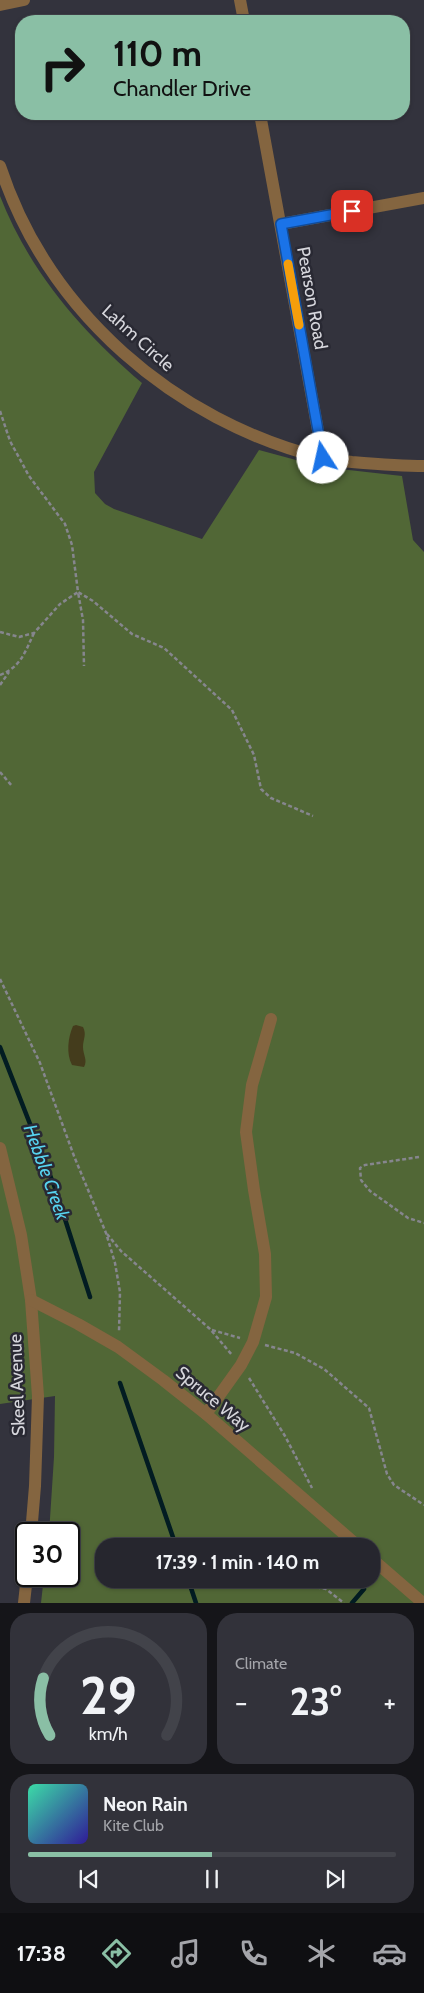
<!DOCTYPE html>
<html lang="en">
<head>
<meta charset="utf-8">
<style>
  body { margin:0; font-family:Cabin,sans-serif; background:#32323a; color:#f1f3f6; height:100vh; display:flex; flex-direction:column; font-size:19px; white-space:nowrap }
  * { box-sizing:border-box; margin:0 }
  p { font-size:16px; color:#a4a5aa }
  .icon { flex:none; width:28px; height:28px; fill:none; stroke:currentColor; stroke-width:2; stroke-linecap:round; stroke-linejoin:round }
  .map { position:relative; height:1603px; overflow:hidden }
  .details { display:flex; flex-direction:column; gap:10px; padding:10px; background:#151519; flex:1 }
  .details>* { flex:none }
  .banner { position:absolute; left:15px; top:15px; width:395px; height:105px; border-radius:20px; box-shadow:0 1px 4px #0004,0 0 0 1px #42434a; background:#8abfa5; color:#111; overflow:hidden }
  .speed { position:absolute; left:15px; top:1522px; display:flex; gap:10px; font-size:25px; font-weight:700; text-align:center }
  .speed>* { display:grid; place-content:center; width:65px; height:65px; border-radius:50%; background:#26262e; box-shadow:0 1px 4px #0004,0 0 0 1px #42434a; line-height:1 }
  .speed .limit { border:2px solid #111; border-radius:8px; background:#fff; color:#111 }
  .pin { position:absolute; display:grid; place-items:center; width:42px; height:42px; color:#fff; margin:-21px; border-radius:10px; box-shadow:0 2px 8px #0006 }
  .me { position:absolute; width:55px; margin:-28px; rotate:350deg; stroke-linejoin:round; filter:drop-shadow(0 0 4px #0008) }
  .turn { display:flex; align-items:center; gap:18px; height:105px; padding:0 15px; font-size:22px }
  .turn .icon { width:65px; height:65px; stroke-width:2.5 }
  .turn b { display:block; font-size:35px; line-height:42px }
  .big { font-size:38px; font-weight:700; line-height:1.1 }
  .details .card { flex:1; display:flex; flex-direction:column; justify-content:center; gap:8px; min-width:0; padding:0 18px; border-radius:20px; background:#32323a }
  .details .dial { align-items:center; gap:0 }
  .dial svg { height:130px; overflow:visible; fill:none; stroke:#42434a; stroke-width:7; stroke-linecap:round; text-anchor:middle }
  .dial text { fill:#f1f3f6; stroke:none }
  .song { display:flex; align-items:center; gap:15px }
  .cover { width:60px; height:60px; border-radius:8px; background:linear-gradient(135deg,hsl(160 70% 55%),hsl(250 70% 35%)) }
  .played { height:5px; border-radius:2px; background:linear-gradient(90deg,#8abfa5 50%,#42434a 50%) }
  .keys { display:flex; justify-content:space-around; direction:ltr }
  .heat { display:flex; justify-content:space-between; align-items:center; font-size:28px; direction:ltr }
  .details .tiles { flex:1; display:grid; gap:10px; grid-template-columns:1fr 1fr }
  .card:last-child { grid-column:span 2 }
  .trip { position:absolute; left:95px; top:1538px; width:285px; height:50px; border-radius:20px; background:#26262e; box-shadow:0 1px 4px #0004,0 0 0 1px #42434a; font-weight:700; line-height:50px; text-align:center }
  .tab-bar { display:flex; height:80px; justify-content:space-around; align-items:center; background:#0f0f12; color:#a4a5aa }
  .tab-bar .icon { width:35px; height:35px }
  .tab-bar .active { color:#8abfa5 }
  .tab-bar b { font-size:22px; color:#f1f3f6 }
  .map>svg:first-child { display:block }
  .green { fill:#516736; fill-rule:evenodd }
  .sand { fill:#443c1c }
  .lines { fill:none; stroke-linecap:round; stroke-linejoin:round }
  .stream { stroke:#021c22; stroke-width:4.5 }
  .path { stroke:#86868e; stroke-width:2.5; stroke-dasharray:4 2.5; stroke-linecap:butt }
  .minor { stroke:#846540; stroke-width:12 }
  .route-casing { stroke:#114b97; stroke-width:12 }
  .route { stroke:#1a73e8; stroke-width:9 }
  .slow { stroke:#f59e0b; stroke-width:9 }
  .labels { text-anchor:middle; stroke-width:5; stroke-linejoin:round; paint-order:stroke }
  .street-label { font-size:18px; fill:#d6d6dc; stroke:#292933 }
  .water-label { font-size:19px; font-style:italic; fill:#57d4f0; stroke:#292933 }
</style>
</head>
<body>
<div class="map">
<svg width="424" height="1603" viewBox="0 0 424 1603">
  <rect width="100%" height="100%" fill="#33333d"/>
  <!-- green -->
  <path class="green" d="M0,196C29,271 82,332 142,383L94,472L95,493L105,504L114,509L202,539L259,450L322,467L402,476L413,540L424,552V1603H41L44,1576H69V1534H49L54,1457L55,1396L0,1404ZM104,1546H371V1579H104Z"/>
  <!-- sand -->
  <path class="sand" d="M76,1025L83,1027C87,1035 83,1039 83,1047C83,1055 88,1060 84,1067L72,1065C66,1054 68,1037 73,1026Z"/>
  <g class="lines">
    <!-- stream -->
    <g class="stream">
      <path d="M0,1047L55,1188L90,1297"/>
      <path d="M120,1383L176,1546"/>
      <path d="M188,1579L196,1603"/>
      <path d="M352,1603L364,1589"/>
    </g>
    <!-- path -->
    <g class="path">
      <path d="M0,411L10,441L29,476L65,524L72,545L78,592L93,601L132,634L164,648L232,710L254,755L261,789L271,798L313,816"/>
      <path d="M0,632L19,637L34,633L60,604L78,592L83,620L84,666"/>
      <path d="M0,675C21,667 25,652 34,633"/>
      <path d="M0,685L9,672"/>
      <path d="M0,772L12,786"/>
      <path d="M0,979L40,1063L74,1156L106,1233L115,1263L120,1292L119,1332"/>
      <path d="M419,1157L365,1165L360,1168L361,1180L370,1191L408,1218L424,1223"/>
      <path d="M107,1234L121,1251L210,1329L232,1355"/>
      <path d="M212,1330L240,1338"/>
      <path d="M265,1345L295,1353L324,1369L369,1408L387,1474L394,1485L424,1505"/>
      <path d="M249,1378L285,1436L312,1488"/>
      <path d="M310,1586L326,1589L344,1603"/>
    </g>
    <!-- minor -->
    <g class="minor">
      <path d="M240,0L244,21"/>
      <path d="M0,5L24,0"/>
      <path d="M260,114L323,458"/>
      <path d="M0,166C48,312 174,421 322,458C332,460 343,461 352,462C376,464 400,466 424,466"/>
      <path d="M281,224L424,198"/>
      <path d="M0,1148L21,1235L31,1300L38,1396L35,1486L31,1534"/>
      <path d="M31,1300L78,1324L118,1347L163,1380L206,1414L358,1546"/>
      <path d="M206,1414L241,1365L253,1342L266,1297L265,1254L254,1190L246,1132L252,1085L271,1019"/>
      <path d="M371,1558L423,1603"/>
      <path d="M24,1603L27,1576"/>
    </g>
  </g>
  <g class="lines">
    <!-- route casing -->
    <g class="route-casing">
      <path id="route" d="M323,458L281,224L352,211"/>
    </g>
    <!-- route -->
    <use href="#route" class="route"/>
    <!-- slow -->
    <path class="slow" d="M288,264L299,325"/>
  </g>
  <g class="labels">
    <!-- street labels -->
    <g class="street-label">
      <text transform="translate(312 298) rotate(80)" y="6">Pearson Road</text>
      <text transform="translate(138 338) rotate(42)" y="6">Lahm Circle</text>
      <text transform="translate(17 1385) rotate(-92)" y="6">Skeel Avenue</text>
      <text transform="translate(213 1399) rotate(40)" y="6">Spruce Way</text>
    </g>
    <!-- water labels -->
    <g class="water-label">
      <text transform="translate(47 1172) rotate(70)" y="7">Hebble Creek</text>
    </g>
  </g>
</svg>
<div class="speed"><div class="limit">30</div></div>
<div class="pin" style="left:352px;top:211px;background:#d93025"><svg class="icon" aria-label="arrive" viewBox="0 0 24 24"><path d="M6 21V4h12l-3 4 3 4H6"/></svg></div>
<svg class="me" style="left:323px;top:458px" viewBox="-20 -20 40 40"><circle r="19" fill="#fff"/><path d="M0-13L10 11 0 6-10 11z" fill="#1a73e8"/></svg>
<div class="trip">17:39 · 1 min · 140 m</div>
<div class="banner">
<div class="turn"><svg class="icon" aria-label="right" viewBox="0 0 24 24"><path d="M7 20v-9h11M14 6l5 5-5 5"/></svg><div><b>110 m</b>Chandler Drive</div></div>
</div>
</div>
<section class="details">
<div class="tiles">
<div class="card dial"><svg viewBox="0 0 100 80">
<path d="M14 69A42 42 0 1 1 86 69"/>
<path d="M14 69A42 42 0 0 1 10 34" stroke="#8abfa5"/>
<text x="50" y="56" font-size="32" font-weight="700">29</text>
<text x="50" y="72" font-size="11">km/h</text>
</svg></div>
<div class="card"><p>Climate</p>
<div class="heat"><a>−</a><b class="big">23°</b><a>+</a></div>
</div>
<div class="card">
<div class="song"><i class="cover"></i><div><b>Neon Rain</b><p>Kite Club</p></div></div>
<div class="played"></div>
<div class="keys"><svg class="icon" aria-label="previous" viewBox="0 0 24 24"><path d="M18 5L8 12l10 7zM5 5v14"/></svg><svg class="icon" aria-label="pause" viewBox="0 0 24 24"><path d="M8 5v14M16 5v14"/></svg><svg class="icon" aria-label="next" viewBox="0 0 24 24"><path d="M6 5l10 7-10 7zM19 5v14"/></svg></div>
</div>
</div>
</section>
<nav class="tab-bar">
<b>17:38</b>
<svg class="icon active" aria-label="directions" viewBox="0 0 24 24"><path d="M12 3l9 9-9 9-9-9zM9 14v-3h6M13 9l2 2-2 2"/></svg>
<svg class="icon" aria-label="music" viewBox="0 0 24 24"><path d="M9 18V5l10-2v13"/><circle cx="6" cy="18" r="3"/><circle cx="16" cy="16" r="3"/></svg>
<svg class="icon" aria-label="phone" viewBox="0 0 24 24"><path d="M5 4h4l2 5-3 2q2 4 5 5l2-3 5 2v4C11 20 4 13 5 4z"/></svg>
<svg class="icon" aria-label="climate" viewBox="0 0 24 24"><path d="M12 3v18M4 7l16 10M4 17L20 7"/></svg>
<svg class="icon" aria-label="car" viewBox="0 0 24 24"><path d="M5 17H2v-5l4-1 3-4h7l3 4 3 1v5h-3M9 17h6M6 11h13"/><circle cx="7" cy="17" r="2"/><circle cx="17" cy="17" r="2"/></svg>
</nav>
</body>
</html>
